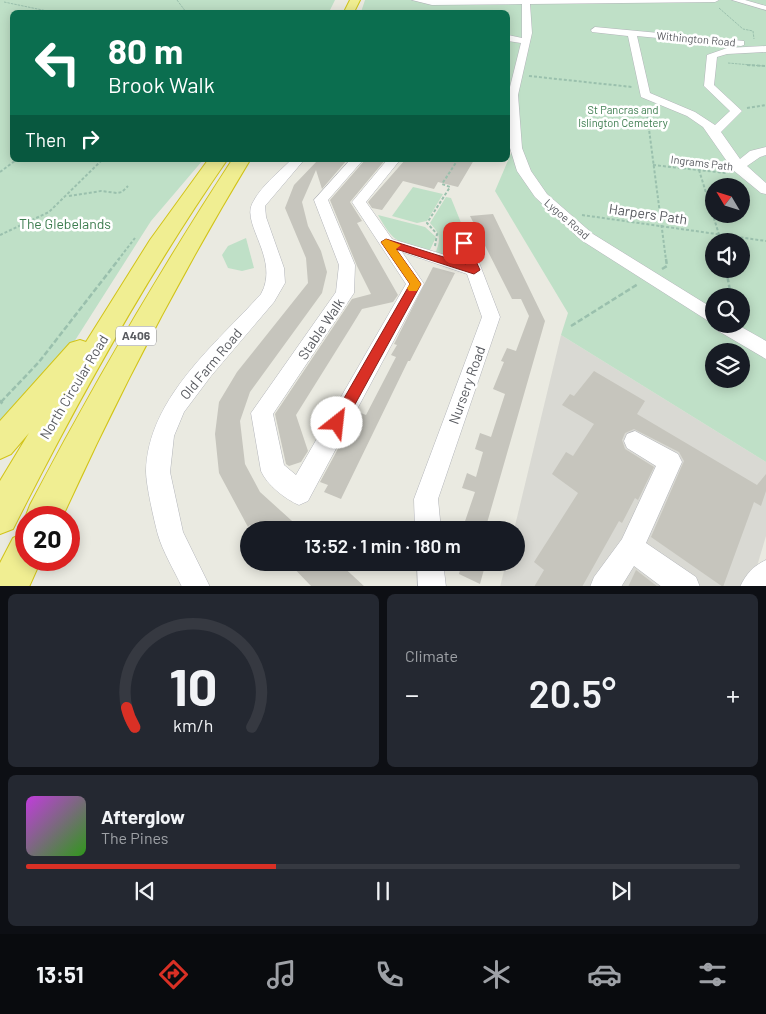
<!DOCTYPE html>
<html lang="en">
<head>
<meta charset="utf-8">
<style>
  body { margin:0; font-family:Barlow,sans-serif; background:#242831; color:#f1f3f6; height:100vh; display:flex; flex-direction:column; font-size:19px; white-space:nowrap }
  * { box-sizing:border-box; margin:0 }
  p { font-size:16px; color:#9ea1a6 }
  .icon { flex:none; width:28px; height:28px; fill:none; stroke:currentColor; stroke-width:2; stroke-linecap:round; stroke-linejoin:round }
  .map { position:relative; height:586px; overflow:hidden }
  .details { display:flex; flex-direction:column; gap:8px; padding:8px; background:#0d0f14; flex:1 }
  .details>* { flex:none }
  .banner { position:absolute; left:10px; top:10px; width:500px; height:152px; border-radius:8px; box-shadow:0 2px 12px #0003; background:#0b6e4f; color:#fff; overflow:hidden }
  .needle { width:32px; rotate:308deg }
  .controls { position:absolute; left:705px; top:178px; display:grid; gap:10px }
  .controls a { display:grid; place-items:center; width:45px; height:45px; border-radius:50%; background:#171b24; box-shadow:0 2px 12px #0003; font-size:25px }
  .speed { position:absolute; left:15px; top:506px; display:flex; gap:10px; font-size:25px; font-weight:700; text-align:center }
  .speed>* { display:grid; place-content:center; width:65px; height:65px; border-radius:50%; background:#171b24; box-shadow:0 2px 12px #0003; line-height:1 }
  .speed .limit { border:8px solid #d22; background:#fff; color:#111 }
  .pin { position:absolute; display:grid; place-items:center; width:42px; height:42px; color:#fff; margin:-21px; border-radius:10px; box-shadow:0 2px 8px #0006 }
  .me { position:absolute; width:55px; margin:-28px; rotate:29deg; stroke-linejoin:round; filter:drop-shadow(0 0 4px #0008) }
  .turn { display:flex; align-items:center; gap:18px; height:105px; padding:0 15px; font-size:22px }
  .turn .icon { width:65px; height:65px; stroke-width:2.5 }
  .turn b { display:block; font-size:35px; line-height:42px }
  .then { display:flex; align-items:center; height:48px; padding:0 15px; background:#0003; gap:10px; font-size:19px }
  .big { font-size:38px; font-weight:600; line-height:1.1 }
  .details .widget { flex:1; display:flex; flex-direction:column; justify-content:center; gap:8px; min-width:0; padding:0 18px; border-radius:8px; background:#242831 }
  .details .dial { align-items:center; gap:0 }
  .dial svg { height:130px; overflow:visible; fill:none; stroke:#363941; stroke-width:7; stroke-linecap:round; text-anchor:middle }
  .dial text { fill:#f1f3f6; stroke:none }
  .song { display:flex; align-items:center; gap:15px }
  .cover { width:60px; height:60px; border-radius:8px; background:linear-gradient(135deg,hsl(290 70% 55%),hsl(110 70% 35%)) }
  .played { height:5px; border-radius:2px; background:linear-gradient(90deg,#d93025 35%,#363941 35%) }
  .keys { display:flex; justify-content:space-around; direction:ltr }
  .heat { display:flex; justify-content:space-between; align-items:center; font-size:28px; direction:ltr }
  .details .tiles { flex:1; display:grid; gap:8px; grid-template-columns:1fr 1fr }
  .widget:last-child { grid-column:span 2 }
  .trip { position:absolute; left:240px; top:521px; width:285px; height:50px; border-radius:25px; background:#171b24; box-shadow:0 2px 12px #0003; font-weight:600; line-height:50px; text-align:center }
  .dock { display:flex; height:80px; justify-content:space-around; align-items:center; background:#090b0e; color:#9ea1a6 }
  .dock .icon { width:35px; height:35px }
  .dock .selected { color:#d93025 }
  .dock b { font-size:22px; color:#f1f3f6 }
  .map>svg:first-child { display:block }
  .industrial { fill:#d9d9d3 }
  .green { fill:#bfe0c7; fill-rule:evenodd }
  .building { fill:#c6c5bd }
  .lines { fill:none; stroke-linecap:round; stroke-linejoin:round }
  .minor-casing { stroke:#b3b5ba; stroke-width:1 }
  .highway-casing { stroke:#d2c419; stroke-width:2 }
  .path-far3 { stroke:#9ac0ad; stroke-width:1; stroke-dasharray:2.5 1; stroke-linecap:butt }
  .path-far2 { stroke:#9ac0ad; stroke-width:2; stroke-dasharray:3 2; stroke-linecap:butt }
  .path-far1 { stroke:#9ac0ad; stroke-width:2.5; stroke-dasharray:5.5 2.5; stroke-linecap:butt }
  .path { stroke:#9ac0ad; stroke-width:4; stroke-dasharray:7 4; stroke-linecap:butt }
  .minor { fill:#fff; fill-rule:evenodd }
  .highway { fill:#f0ee92; fill-rule:evenodd }
  .route { fill:#d93025; stroke:#8d1f18 }
  .slow { fill:#f59e0b }
  .labels { text-anchor:middle; stroke-width:5; stroke-linejoin:round; paint-order:stroke }
  .far-street-label { font-size:11px; fill:#595b60; stroke:#fff }
  .far-park-label { font-size:11px; fill:#3c7c4e; stroke:#fff }
  .shield { fill:#fff; stroke:#8b8c90; stroke-width:1 }
  .shield-label { font-size:12px; font-weight:bold; fill:#595b60 }
  .street-label { font-size:14px; fill:#595b60; stroke:#fff }
  .park-label { font-size:14px; fill:#3c7c4e; stroke:#fff }
</style>
</head>
<body>
<div class="map">
<svg width="766" height="587" viewBox="0 0 766 587">
  <rect width="100%" height="100%" fill="#eaeae1"/>
  <!-- industrial -->
  <path class="industrial" d="M561,335L766,462V536L751,586L500,587L506,563L516,562V530H514Z"/>
  <!-- green -->
  <g class="green">
    <path d="M0,0H335L329,12H12V160H203L151,221L60,364L0,429Z"/>
    <path d="M365,0H766V462L561,335L568,313L495,191L512,151L508,150V12H361ZM714,186H741V214H714ZM714,241H741V269H714ZM714,296H741V324H714ZM714,351H741V379H714Z"/>
    <path d="M413,187L443,194L427,221L417,223L392,216Z"/>
    <path d="M446,197L451,198L468,240L463,256L455,259L435,254C441,239 441,235 430,223Z"/>
    <path d="M378,215L425,227L436,237L430,250C398,242 395,245 378,215Z"/>
    <path d="M246,238L254,268L242,271L228,268L222,255L228,246Z"/>
  </g>
  <!-- building -->
  <g class="building">
    <path d="M318,160H347L322,189L316,170L302,202L308,226L321,251L327,272L322,293L250,392L240,421L245,464L260,492L302,530H256L250,525L248,527L219,473L215,434L219,402L237,372L308,283L306,258L285,208L294,185Z"/>
    <path d="M365,160H385L350,202L362,221L357,223L398,295L393,302L362,309L351,327L296,415L308,451L301,462L289,466L286,464L275,414L352,299L371,294L357,266L330,200Z"/>
    <path d="M405,160H474L458,187L438,182L434,189L403,181L382,210L372,208L368,202Z"/>
    <path d="M493,214L545,321L485,530H462L475,492L462,488L467,473L476,477L483,452L475,449L480,433L491,437L505,394L493,389L504,362L501,361L507,348L516,351L529,316L521,299H512L470,216Z"/>
    <path d="M433,267L455,273L410,361H408L341,499L324,492L328,485L320,482L358,412L366,415L396,357L391,355L397,345L394,344Z"/>
    <path d="M594,371L645,401L637,414L757,485L766,474V491L761,506L754,502L723,587L651,537L684,461L679,452L634,429L625,433L622,440L625,449L654,467L638,500L635,498L622,523L619,521L582,587H534L544,570L534,562L578,493L552,474L566,452L573,456L594,424L562,405L570,394L574,396Z"/>
    <path d="M288,562H338L365,587H312Z"/>
    <path d="M462,562H486L480,584L459,574Z"/>
    <path d="M636,570L658,587H628Z"/>
  </g>
  <g class="lines">
    <!-- minor casing -->
    <g class="minor-casing">
      <g id="minor">
        <path d="M412,0H719L715,2L530,4L532,33L518,95L522,148L531,171L547,194L593,234L714,309V324H736L766,341V359L715,329L713,324L581,240L535,197L517,171L510,148L508,95L521,43L508,41V35L522,38V4L432,5Z"/>
        <path d="M732,0H745L766,6V10Z"/>
        <path d="M595,27L744,41V45L741,46L637,36L650,93L695,112L715,125L730,111L704,86L707,55L727,48L766,46V52L727,54L717,57L714,85L742,111L721,132L740,159L750,151L766,147V155L760,157L747,166L766,183V194L761,193L733,170L703,127L687,116L641,97L628,36L592,32L591,30Z"/>
        <path d="M291,160H304L265,206L266,217L284,268L285,283L274,302L211,376L184,412L174,436L170,472L183,532L210,587H182C174,570 163,552 158,535C154,520 146,485 146,471C148,398 216,344 261,294C280,260 242,225 252,204C260,187 278,173 291,160Z"/>
        <path d="M350,160H363L328,200L355,265L354,293L273,414L284,465L296,475L406,284L352,202L387,160H400L366,202L392,239L462,260L456,243L458,239H470L500,317L438,499L441,530H415L414,499L482,317L467,274L402,252L424,284L308,501L299,505C285,499 267,485 261,471L251,413L336,292L339,265L314,200Z"/>
        <path d="M635,431L678,454L682,462L646,543L696,577L700,587H662L634,566L621,587H590L594,577L622,539L656,466L627,448L624,441L627,434Z"/>
        <path d="M766,560V587H740C746,574 753,566 766,560Z"/>
        <path d="M417,562H443L446,587H418Z"/>
      </g>
    </g>
    <!-- highway casing -->
    <g class="highway-casing">
      <g id="highway">
        <path d="M350,0H360L354,12H344Z"/>
        <path d="M208,160H227C146,277 77,402 13,529L0,534V481L29,433L11,454L0,459V421L70,343L80,340L86,342L150,240Z"/>
        <path d="M232,160H250C180,276 118,395 62,518H26V521L25,518L30,505C92,387 159,272 232,160Z"/>
        <path d="M26,532V560H41L29,587H0V563L13,538Z"/>
      </g>
    </g>
    <!-- path-far3 -->
    <g class="path-far3">
      <path d="M177,0L186,12"/>
      <path d="M4,2L52,12"/>
      <path d="M719,8L743,29L753,31L754,39"/>
      <path d="M728,63L763,66"/>
    </g>
    <!-- path-far2 -->
    <g class="path-far2">
      <path d="M747,65L766,66"/>
      <path d="M529,76L632,87"/>
      <path d="M646,106L666,260"/>
      <path d="M747,108L766,105"/>
      <path d="M653,165L726,173"/>
      <path d="M699,170L721,241"/>
      <path d="M0,172L16,160"/>
      <path d="M69,196L101,191L117,193L122,192L128,186"/>
      <path d="M582,215L766,241"/>
      <path d="M0,235L49,212L102,160"/>
      <path d="M435,246L437,234L427,223L450,187L442,184L457,161L451,160"/>
      <path d="M118,260L135,238"/>
    </g>
    <!-- path-far1 -->
    <g class="path-far1">
      <path d="M662,269L667,266L666,259"/>
      <path d="M726,269L731,296"/>
      <path d="M571,326L638,284"/>
      <path d="M1,402L39,362L119,259"/>
    </g>
    <!-- path -->
    <path class="path" d="M0,403L2,401"/>
    <!-- minor -->
    <use href="#minor" class="minor"/>
    <!-- highway -->
    <use href="#highway" class="highway"/>
  </g>
  <!-- route -->
  <path class="route" d="M386,239L466,264L459,243L464,240L467,241L480,270L474,274L396,249L421,284L342,428L337,430L332,428L330,423L332,419L410,284L381,242Z"/>
  <!-- slow -->
  <path class="slow" d="M386,239L401,245L396,249L421,284L417,291H409L407,288L410,284L381,242Z"/>
  <g class="labels">
    <!-- far-street labels -->
    <g class="far-street-label">
      <text transform="translate(696 39) rotate(5)" y="4">Withington Road</text>
      <text transform="translate(702 163) rotate(7)" y="4">Ingrams Path</text>
      <text transform="translate(567 219) rotate(41)" y="4">Lygoe Road</text>
    </g>
    <!-- far-park labels -->
    <g class="far-park-label">
      <text x="623" y="114">St Pancras and<tspan x="623" dy="13">Islington Cemetery</tspan></text>
    </g>
    <!-- shield labels -->
    <rect class="shield" x="116" y="326.5" width="40" height="19" rx="4"/>
    <g class="shield-label">
      <text x="136" y="340">A406</text>
    </g>
    <!-- street labels -->
    <g class="street-label">
      <text transform="translate(648 214) rotate(8)" y="5">Harpers Path</text>
      <text transform="translate(321 329) rotate(-56)" y="5">Stable Walk</text>
      <text transform="translate(211 364) rotate(-50)" y="5">Old Farm Road</text>
      <text transform="translate(467 385) rotate(-70)" y="5">Nursery Road</text>
      <text transform="translate(74 387) rotate(-59)" y="5">North Circular Road</text>
    </g>
    <!-- park labels -->
    <g class="park-label">
      <text x="65" y="229">The Glebelands</text>
    </g>
  </g>
</svg>
<div class="controls">
<a><svg class="needle" viewBox="-14 -14 28 28"><path d="M0-13l5 13h-10z" fill="#e53935"/><path d="M0 13l5-13h-10z" fill="#9ea1a6"/></svg></a>
<a><svg class="icon" aria-label="sound" viewBox="0 0 24 24"><path d="M4 9h4l5-4v14l-5-4H4zM17 9q2 3 0 6"/></svg></a>
<a><svg class="icon" aria-label="search" viewBox="0 0 24 24"><circle cx="10" cy="10" r="6"/><path d="M15 15l6 6"/></svg></a>
<a><svg class="icon" aria-label="layers" viewBox="0 0 24 24"><path d="M12 4l9 5-9 5-9-5zM3 14l9 5 9-5"/></svg></a>
</div>
<div class="speed"><div class="limit">20</div></div>
<div class="pin" style="left:464px;top:243px;background:#d93025"><svg class="icon" aria-label="arrive" viewBox="0 0 24 24"><path d="M6 21V4h12l-3 4 3 4H6"/></svg></div>
<svg class="me" style="left:337px;top:423px" viewBox="-20 -20 40 40"><circle r="19" fill="#fff"/><path d="M0-13L10 11 0 6-10 11z" fill="#d93025"/></svg>
<div class="trip">13:52 · 1 min · 180 m</div>
<div class="banner">
<div class="turn"><svg class="icon" aria-label="left" viewBox="0 0 24 24"><path d="M17 20v-9H6M10 6l-5 5 5 5"/></svg><div><b>80 m</b>Brook Walk</div></div>
<div class="then">Then<svg class="icon" aria-label="right" viewBox="0 0 24 24"><path d="M7 20v-9h11M14 6l5 5-5 5"/></svg></div>
</div>
</div>
<section class="details">
<div class="tiles">
<div class="widget dial"><svg viewBox="0 0 100 80">
<path d="M14 69A42 42 0 1 1 86 69"/>
<path d="M14 69A42 42 0 0 1 9 57" stroke="#d93025"/>
<text x="50" y="56" font-size="32" font-weight="700">10</text>
<text x="50" y="72" font-size="11">km/h</text>
</svg></div>
<div class="widget"><p>Climate</p>
<div class="heat"><a>−</a><b class="big">20.5°</b><a>+</a></div>
</div>
<div class="widget">
<div class="song"><i class="cover"></i><div><b>Afterglow</b><p>The Pines</p></div></div>
<div class="played"></div>
<div class="keys"><svg class="icon" aria-label="previous" viewBox="0 0 24 24"><path d="M18 5L8 12l10 7zM5 5v14"/></svg><svg class="icon" aria-label="pause" viewBox="0 0 24 24"><path d="M8 5v14M16 5v14"/></svg><svg class="icon" aria-label="next" viewBox="0 0 24 24"><path d="M6 5l10 7-10 7zM19 5v14"/></svg></div>
</div>
</div>
</section>
<nav class="dock">
<b>13:51</b>
<svg class="icon selected" aria-label="directions" viewBox="0 0 24 24"><path d="M12 3l9 9-9 9-9-9zM9 14v-3h6M13 9l2 2-2 2"/></svg>
<svg class="icon" aria-label="music" viewBox="0 0 24 24"><path d="M9 18V5l10-2v13"/><circle cx="6" cy="18" r="3"/><circle cx="16" cy="16" r="3"/></svg>
<svg class="icon" aria-label="phone" viewBox="0 0 24 24"><path d="M5 4h4l2 5-3 2q2 4 5 5l2-3 5 2v4C11 20 4 13 5 4z"/></svg>
<svg class="icon" aria-label="climate" viewBox="0 0 24 24"><path d="M12 3v18M4 7l16 10M4 17L20 7"/></svg>
<svg class="icon" aria-label="car" viewBox="0 0 24 24"><path d="M5 17H2v-5l4-1 3-4h7l3 4 3 1v5h-3M9 17h6M6 11h13"/><circle cx="7" cy="17" r="2"/><circle cx="17" cy="17" r="2"/></svg>
<svg class="icon" aria-label="filters" viewBox="0 0 24 24"><path d="M4 7h16M4 17h16"/><circle cx="9" cy="7" r="2"/><circle cx="15" cy="17" r="2"/></svg>
</nav>
</body>
</html>
